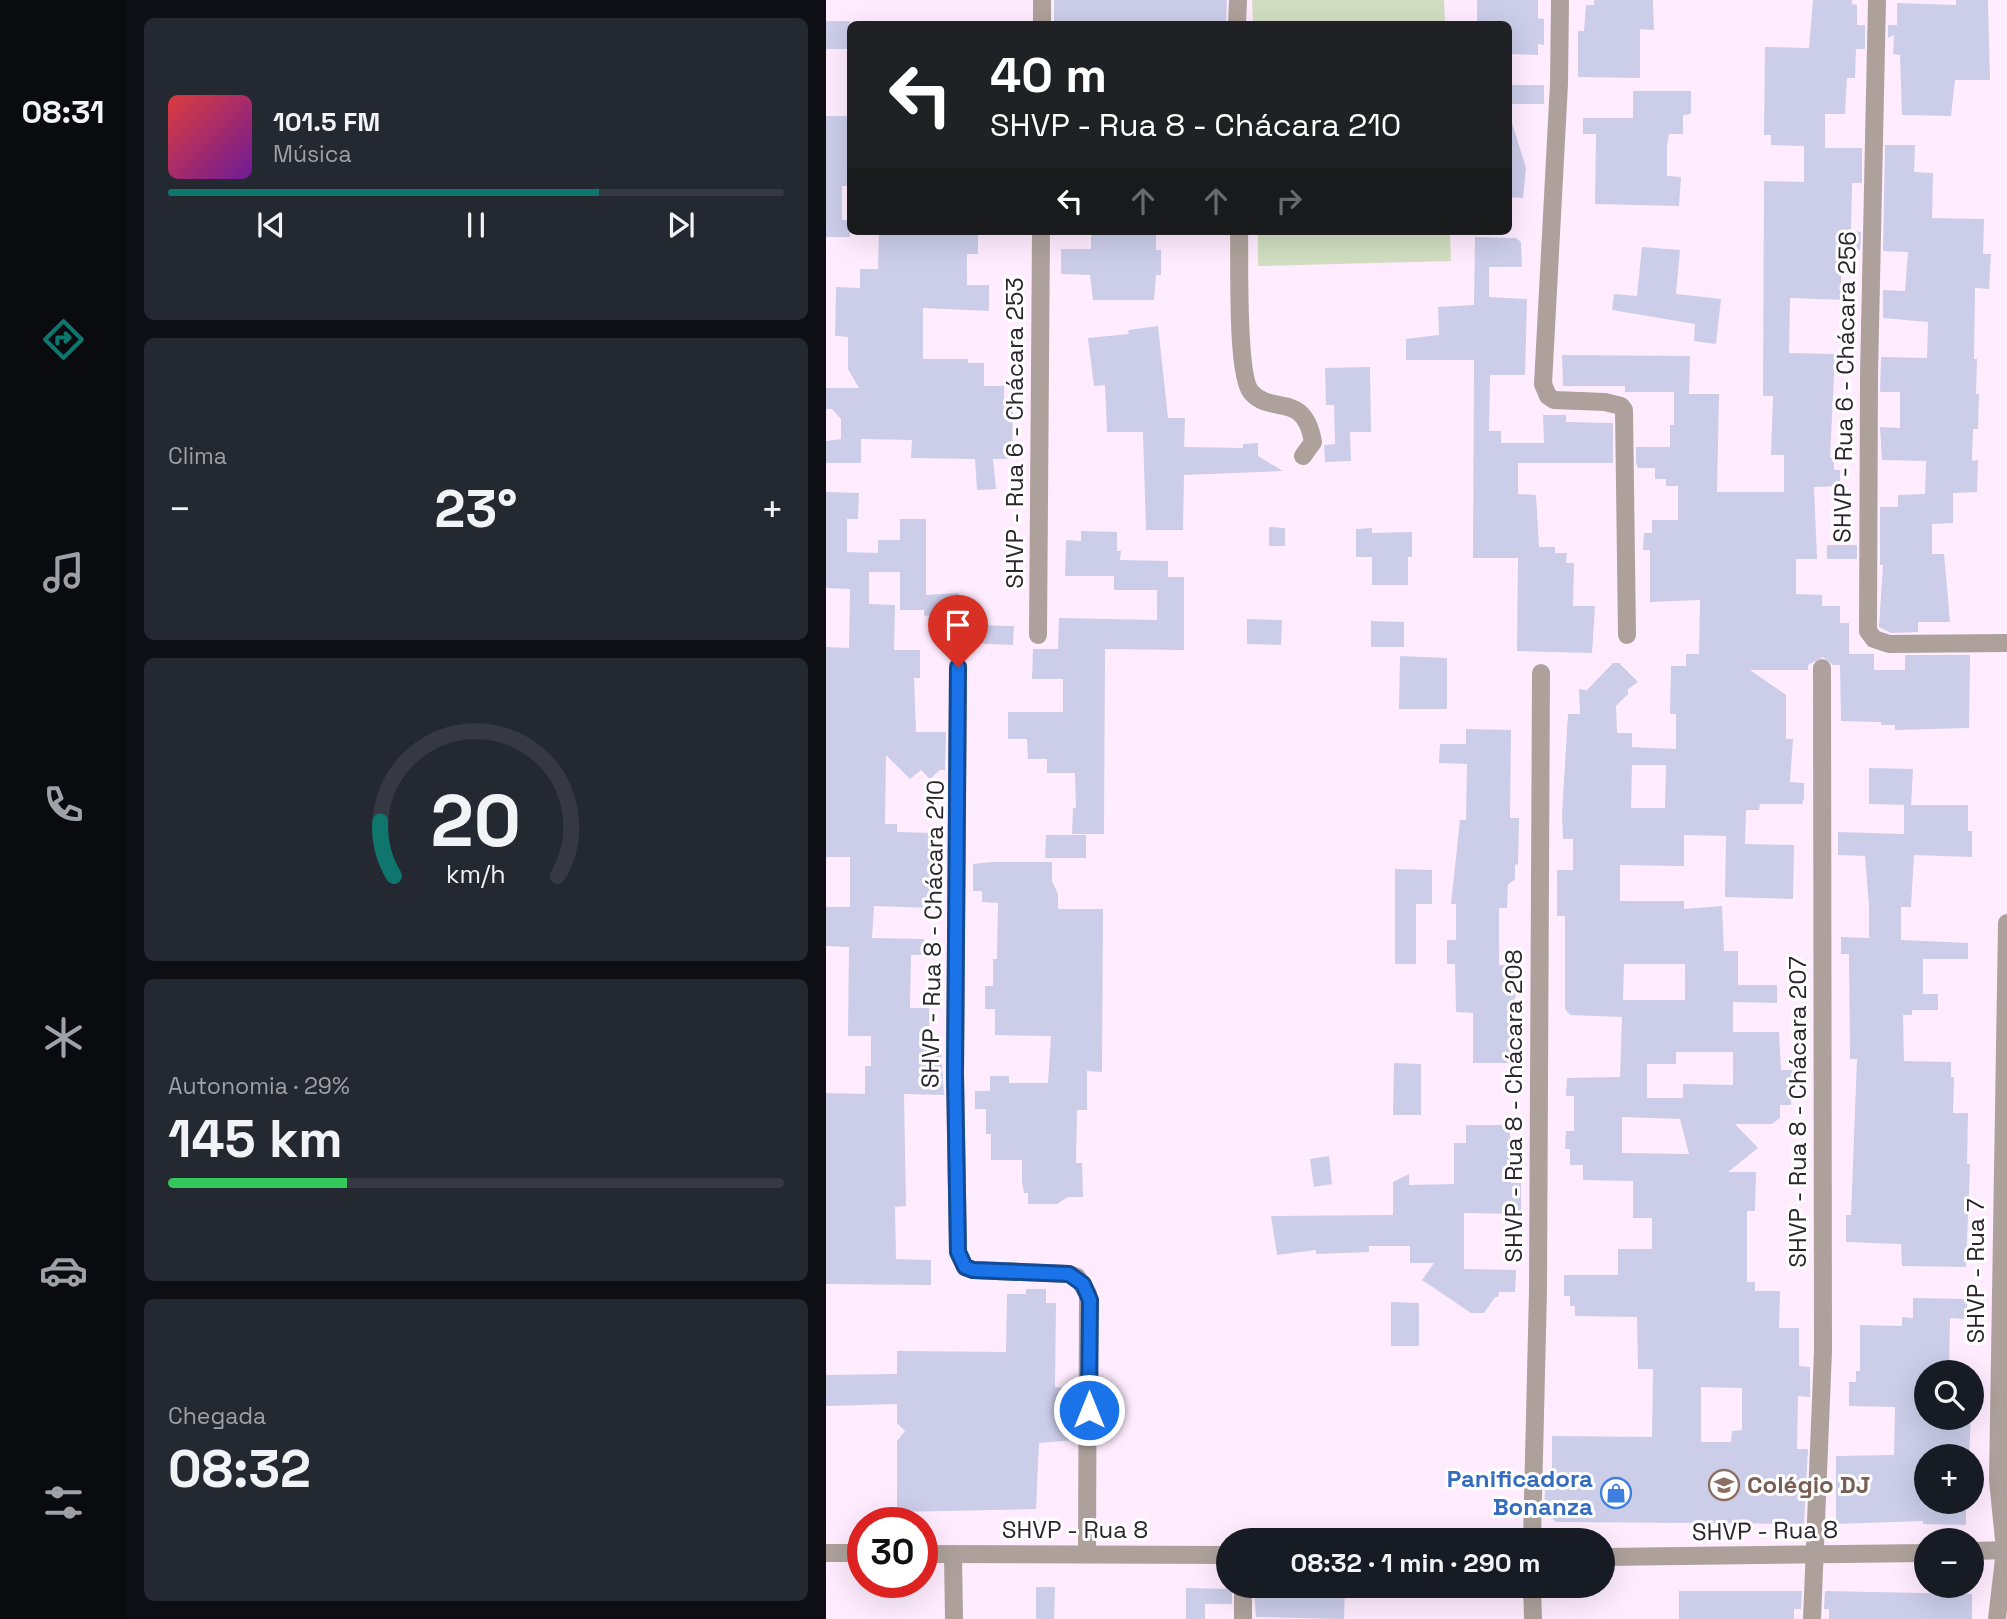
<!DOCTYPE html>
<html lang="pt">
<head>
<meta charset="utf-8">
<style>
  body { margin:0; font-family:"Space Grotesk",sans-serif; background:#242831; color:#f1f3f6; height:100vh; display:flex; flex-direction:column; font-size:26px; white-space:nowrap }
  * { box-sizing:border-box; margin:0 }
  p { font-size:23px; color:#9ea1a6 }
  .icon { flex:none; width:38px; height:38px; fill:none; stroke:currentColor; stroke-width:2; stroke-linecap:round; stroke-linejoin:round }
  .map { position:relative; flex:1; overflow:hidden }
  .drawer { display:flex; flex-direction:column; gap:18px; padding:18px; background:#0d0f14; width:700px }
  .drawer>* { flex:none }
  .hud { position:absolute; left:21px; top:21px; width:665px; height:214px; border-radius:10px; box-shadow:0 7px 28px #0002; background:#202124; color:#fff; overflow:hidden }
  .controls { position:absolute; left:1088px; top:1360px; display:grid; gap:14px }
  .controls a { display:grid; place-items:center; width:70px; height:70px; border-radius:50%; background:#171b24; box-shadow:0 7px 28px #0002; font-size:35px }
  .speed { position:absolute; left:21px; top:1507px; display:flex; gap:14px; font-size:35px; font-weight:700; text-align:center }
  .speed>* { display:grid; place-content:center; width:91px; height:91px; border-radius:50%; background:#171b24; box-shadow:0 7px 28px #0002; line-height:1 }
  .speed .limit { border:10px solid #d22; background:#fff; color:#111 }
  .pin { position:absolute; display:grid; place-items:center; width:60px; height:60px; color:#fff; margin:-72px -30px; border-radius:50% 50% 50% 0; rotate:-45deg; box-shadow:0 0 7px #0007 }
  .pin .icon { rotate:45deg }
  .me { position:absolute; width:77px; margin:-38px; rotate:0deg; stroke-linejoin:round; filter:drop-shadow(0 0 5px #0008) }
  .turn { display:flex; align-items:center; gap:24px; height:147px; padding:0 28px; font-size:32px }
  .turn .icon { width:91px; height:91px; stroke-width:2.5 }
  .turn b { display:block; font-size:49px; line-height:60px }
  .lanes { display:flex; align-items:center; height:66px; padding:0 28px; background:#0003; justify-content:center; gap:35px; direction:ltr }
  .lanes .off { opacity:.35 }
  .big { font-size:52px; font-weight:700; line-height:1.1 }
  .drawer .card { flex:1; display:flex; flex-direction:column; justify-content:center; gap:10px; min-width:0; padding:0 24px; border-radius:10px; background:#242831 }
  .drawer .dial { align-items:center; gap:0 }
  .dial svg { height:182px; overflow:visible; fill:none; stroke:#363941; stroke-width:7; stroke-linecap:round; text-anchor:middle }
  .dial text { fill:#f1f3f6; stroke:none }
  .song { display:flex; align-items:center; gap:21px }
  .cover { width:84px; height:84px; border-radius:10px; background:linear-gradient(135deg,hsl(0 70% 55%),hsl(280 70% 35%)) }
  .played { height:7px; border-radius:4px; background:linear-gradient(90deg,#0f766e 70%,#363941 70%) }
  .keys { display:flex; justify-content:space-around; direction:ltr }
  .heat { display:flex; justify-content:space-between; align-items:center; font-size:38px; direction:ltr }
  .charge { height:10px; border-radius:5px; background:linear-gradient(90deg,#34c759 29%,#363941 0) }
  .trip { position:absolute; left:390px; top:1528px; width:399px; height:70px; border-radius:35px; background:#171b24; box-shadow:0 7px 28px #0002; font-weight:700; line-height:70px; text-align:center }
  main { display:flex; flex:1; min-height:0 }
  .tabs { display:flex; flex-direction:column; width:126px; justify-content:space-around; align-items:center; background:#090b0e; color:#9ea1a6 }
  .tabs .icon { width:49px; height:49px }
  .tabs .on { color:#0f766e }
  .tabs b { font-size:32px; color:#f1f3f6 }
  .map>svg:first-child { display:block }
  .green { fill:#d1dec1 }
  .building { fill:#cbcde9; fill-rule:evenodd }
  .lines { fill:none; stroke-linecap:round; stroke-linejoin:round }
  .minor { stroke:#aea19c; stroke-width:18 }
  .tertiary { stroke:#aea19c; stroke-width:18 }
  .route-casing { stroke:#114b97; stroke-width:18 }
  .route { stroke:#1a73e8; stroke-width:12 }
  .labels { text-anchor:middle; stroke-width:6; stroke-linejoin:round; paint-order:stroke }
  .street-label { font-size:24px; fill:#2d252e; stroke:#fff }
  .shop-label { font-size:24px; font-weight:bold; fill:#366cbe; stroke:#fff; text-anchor:end }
  .education-label { font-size:24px; font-weight:bold; fill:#785e54; stroke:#fff; text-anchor:start }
</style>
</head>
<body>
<main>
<nav class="tabs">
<b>08:31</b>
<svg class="icon on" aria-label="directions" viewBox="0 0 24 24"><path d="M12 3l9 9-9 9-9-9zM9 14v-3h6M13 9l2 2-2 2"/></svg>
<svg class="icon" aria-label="music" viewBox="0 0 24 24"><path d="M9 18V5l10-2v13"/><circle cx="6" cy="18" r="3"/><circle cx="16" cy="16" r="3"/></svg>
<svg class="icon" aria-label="phone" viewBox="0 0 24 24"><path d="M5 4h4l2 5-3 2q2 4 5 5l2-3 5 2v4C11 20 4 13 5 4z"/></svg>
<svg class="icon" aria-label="climate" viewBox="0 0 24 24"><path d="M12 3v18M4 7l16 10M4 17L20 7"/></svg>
<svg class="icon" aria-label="car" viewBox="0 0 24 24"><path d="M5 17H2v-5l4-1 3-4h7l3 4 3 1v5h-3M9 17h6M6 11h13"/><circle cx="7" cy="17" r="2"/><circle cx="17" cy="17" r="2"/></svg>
<svg class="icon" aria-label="filters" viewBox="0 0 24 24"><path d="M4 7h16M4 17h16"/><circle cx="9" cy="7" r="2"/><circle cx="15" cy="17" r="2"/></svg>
</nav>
<section class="drawer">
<div class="card">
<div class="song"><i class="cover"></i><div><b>101.5 FM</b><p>Música</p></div></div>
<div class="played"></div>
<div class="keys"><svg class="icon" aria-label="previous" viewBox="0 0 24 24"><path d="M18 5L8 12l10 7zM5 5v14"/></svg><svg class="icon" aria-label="pause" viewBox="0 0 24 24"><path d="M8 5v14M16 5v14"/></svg><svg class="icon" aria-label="next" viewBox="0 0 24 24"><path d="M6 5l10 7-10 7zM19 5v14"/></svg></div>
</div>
<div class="card"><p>Clima</p>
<div class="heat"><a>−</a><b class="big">23°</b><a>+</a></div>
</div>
<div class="card dial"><svg viewBox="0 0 100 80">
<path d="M14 69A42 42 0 1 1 86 69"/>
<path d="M14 69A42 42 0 0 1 8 45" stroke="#0f766e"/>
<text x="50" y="56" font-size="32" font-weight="700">20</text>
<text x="50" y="72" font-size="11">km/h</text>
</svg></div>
<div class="card"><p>Autonomia · 29%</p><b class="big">145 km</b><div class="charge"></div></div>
<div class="card"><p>Chegada</p><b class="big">08:32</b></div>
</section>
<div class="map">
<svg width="1181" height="1619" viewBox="0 0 1181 1619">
  <rect width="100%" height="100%" fill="#ffedff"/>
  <!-- green -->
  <g class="green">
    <path d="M426,0H618L619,24H427Z"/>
    <path d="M432,231H624L625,261L432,266Z"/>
  </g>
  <!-- building -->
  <g class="building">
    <path d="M228,0H401L400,24H228Z"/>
    <path d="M651,0H712V18L718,19V45L712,44V55L682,54V24H651Z"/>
    <path d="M768,0H827L828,30L814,29V78L752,77V31H758L760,5H768Z"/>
    <path d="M987,0H1026V4L1031,5V25H1039V49H1030L1029,78H1021L1019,114H999V148H1036V183H1026L1025,231L1035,232L1034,250L1016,249L1015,283H1022V300L964,298L963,353L1009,354L1004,458H1008V470H1014V486L988,487L991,559H970V594L996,595V606H1014V623H1023V654H1048V670H1079V655H1144L1143,728L1069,730V725H1055V722L1015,721L1014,665H1007L997,657L982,665V670H924L960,695V739H967L964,782L978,783V798L976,804H934L933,810H920L919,844L968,845L967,899L899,897L900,836L858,835V866L794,865V901H858V909L896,906L898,951H912V985H951V1003L907,1002V1032H953L955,1070H966L965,1105H954V1118L946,1124H909L932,1148L902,1172H930L929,1211H921V1282H929V1291H954L953,1328H973V1366L984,1367V1397L972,1396L971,1449H982L978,1524L730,1522L718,1511L719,1487H726V1436L826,1437L827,1369H812L811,1317L749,1316V1306H744V1296H738V1275H792V1249H826V1218H807V1181L757,1180V1165H744V1149H739L740,1131H748V1096H740L741,1078L794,1077L796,1017L744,1015L739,1009V916H731V870H747V839H737L736,815L742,714H754L753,689L761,690L787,663H793L812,682L802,689V694L790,706L791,733H806V747L850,749V714H844L845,666H860V654H873L874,600L824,602V550H817L818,533H826V520H852V486H840V479H829V468H812L810,463V447H844V425H848V392H799V386H737L736,355L864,356L863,394H893L891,492H958V455H945L947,396H937L938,181L978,182V146L945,145V135H938L939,47L983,48ZM806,765H840L839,808H805ZM798,964H859V1000H797ZM850,1052H907V1085L857,1084V1098H821V1064H850ZM796,1117L854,1119L863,1154L796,1153ZM875,1387L916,1388V1430L906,1431L905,1442H875Z"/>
    <path d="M1130,0H1162L1164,80H1129L1125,116L1076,115L1074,55L1067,54L1068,35L1062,38V25H1071V3L1130,5Z"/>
    <rect x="0" y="21" width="24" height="28"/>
    <rect x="682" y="85" width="36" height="19"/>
    <path d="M807,91H865V114L857,115V134H843L841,146V176L855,177L853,206L769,204L770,134H757V118H807Z"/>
    <path d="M0,116H24V186H16V220H24V237H0Z"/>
    <path d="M682,123H686L700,168L697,198L682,197Z"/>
    <path d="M1059,145H1089L1088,172L1107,173L1106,218L1158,219L1157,254H1165L1163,289L1149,288L1148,359H1151L1150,394H1153L1152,429H1147L1146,461L1152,460L1151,492L1127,493V523L1106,524V554H1118L1124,622H1092V632L1065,633L1053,627L1057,565H1054V507H1072V495L1099,494L1100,461L1056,460L1054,427L1074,428V392H1054L1055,357L1101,358L1102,322L1057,318V290L1079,291L1082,252L1057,251Z"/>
    <path d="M53,231H152V254H141V285H163V311L97,308V359H142V363H158V386H178V409H187L186,459H167L170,489L151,490L149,459L85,458L86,440L35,439V463H0V441L15,439V419L6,409H0V388H33L22,369V337L9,336L10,287L34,288V269H52Z"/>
    <path d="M265,231H330V250H335V275H330L328,300H267L264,275L235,274V249H265Z"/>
    <path d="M649,237L690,238L695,242L696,267H663V297L701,299L699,375H664L663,431H675V443H718L717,415H740V422L787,423V463H692V494L710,495L713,547H729V553H741L740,563H748L747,606H769L766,653L691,651L692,558H647L648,360H580V339L613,335L612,307L648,305Z"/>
    <path d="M816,247L854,250L850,294L895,299L890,344L868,341L869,324L786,310L788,294L811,296Z"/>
    <path d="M332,326L342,418H359L358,447L417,448V444L432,443V456L457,471L358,475L357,530H320L317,432H281L279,385L268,386L262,338L303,334L302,330Z"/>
    <path d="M544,367L545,432H524L525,461L499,462L498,445L509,444L508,405H500L499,368Z"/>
    <path d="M0,492L33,493L32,519H21V552L52,553V540H74V519H100V595L133,593L134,612L98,616V610H74V572H43V604L69,605L68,650H94V678H88L90,732H120L119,770H114L104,779L95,770L84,779L60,755L59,824H71V832L106,833L105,908L48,906L46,938L98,939V955H85L84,1008H103L104,1049L115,1050L118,1095L78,1094L80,1206L69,1207L70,1259L105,1260V1285L0,1284V1093L39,1094V1066H45V1036H22L23,947L0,946V907H24V857H0V647L23,648L24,589L1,588L0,585Z"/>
    <path d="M443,527L459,528V546H443Z"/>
    <path d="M546,528V533L586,532V557H582V585H546V557H530V529Z"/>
    <path d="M255,531L291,532V551H295L294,560L342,561V577H358V650L279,649L278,834H246L247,808H250L249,773H221V759H202L201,739H182V712H237V679H206L207,649H232L233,618L331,620V590H288V576H239L240,540L255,541Z"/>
    <rect x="1001" y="545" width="30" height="14"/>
    <path d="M421,619L456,620L455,645L421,644Z"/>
    <path d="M545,621L578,622V647H545Z"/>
    <path d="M137,625L188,626L187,645L137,643Z"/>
    <path d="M574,656L621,658V709H573Z"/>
    <path d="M640,729L685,730L684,818H693L692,865L689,864V879L682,885L681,908H673V965H688L687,990L690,994L685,1014V1063H647V1013L630,1012L629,964H621V940H630V904H625L634,820H640L641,764L613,763L614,744H640Z"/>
    <path d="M1043,768L1087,769L1085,805L1043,804Z"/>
    <path d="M1078,805H1142V831H1146V857L1088,855L1085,907H1075V940L1142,943V959H1097V994H1112V1010H1086V1015H1077L1078,1061L1125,1062V1077H1128L1127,1113H1142L1141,1164H1144L1140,1267L1076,1266L1075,1244L1020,1242V1215H1025L1031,1059H1024L1023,954H1015V937L1043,938V906L1039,856L1012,855V832L1078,834Z"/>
    <path d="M220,835H260V858H219Z"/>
    <path d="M166,862H226V881L232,894V909H277L276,1072L261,1071V1110H251L250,1163H256L257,1197H242L231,1204H202V1193H198L196,1181V1160H165V1134H160V1109H149V1091H164V1076H183V1083H222L225,1036L169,1035V1009H159V986H167V959H171L172,903L156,902V891H147V864Z"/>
    <path d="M569,869L606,870V904H590V964H569Z"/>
    <path d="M568,1063L595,1064V1115H567Z"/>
    <path d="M640,1125H684L685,1183H695V1211L694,1214L638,1213V1269L690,1270L689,1292H673L672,1297H669L658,1313H645L596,1280L608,1263H584V1246H543V1252L490,1254V1250L451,1255L445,1216L567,1215V1182L583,1174V1185L628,1184V1143H640Z"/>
    <path d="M503,1156L506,1184L488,1187L484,1159Z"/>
    <path d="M200,1289H220V1303H230L229,1387L236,1388V1393H248L250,1440L213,1443L210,1509L71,1512V1441L79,1431L71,1423V1404L0,1406V1375L71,1374V1351L180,1352L181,1294H200Z"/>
    <path d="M1087,1298L1141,1299V1319L1124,1318L1123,1372H1101V1418H1145L1143,1456H1101V1502H1140V1525L1097,1524V1521L1010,1524V1456L1068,1455L1069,1407L1023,1406V1382H1030V1371H1034V1325L1076,1326V1317L1087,1318Z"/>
    <path d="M565,1302L593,1303V1346H565Z"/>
    <path d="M210,1587H229L228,1619H210Z"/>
    <path d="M360,1588L406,1589V1604H379V1619H360Z"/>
    <path d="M428,1589H519L518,1619L430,1617Z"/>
    <path d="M853,1591H976L975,1609H968V1619H853Z"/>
    <path d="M999,1591L1146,1594V1619H1003V1609H998Z"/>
  </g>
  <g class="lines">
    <!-- minor -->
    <g class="minor">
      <path d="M734,0L733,84L717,384L722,396L728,400L779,402L795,406L798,410L801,635"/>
      <path d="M1051,0L1043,375L1042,631L1048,639L1063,644L1181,643"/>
      <path d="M216,24V0"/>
      <path d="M411,24L412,0"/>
      <path d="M413,231C414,260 410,374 425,392C446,416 478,390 487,442L477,456"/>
      <path d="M212,635L215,231"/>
      <path d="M132,667L129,1074L132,1252L139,1267L147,1270L243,1274L251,1277L262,1294L261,1554"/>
      <path d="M706,1540L712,1290L715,673"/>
      <path d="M127,1554L128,1619"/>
      <path d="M706,1586L707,1619"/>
      <path d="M417,1619V1586"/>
      <path d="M986,1619L997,1351L996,668"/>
    </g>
    <!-- tertiary -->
    <g class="tertiary">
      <path d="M1146,1551L1181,1550"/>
      <path d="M0,1553H37"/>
      <path d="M96,1554L402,1555"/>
      <path d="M777,1557L1101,1553"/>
      <path d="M1171,1619L1179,1550L1172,1480L1181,923"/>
    </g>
  </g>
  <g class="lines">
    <!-- route casing -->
    <g class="route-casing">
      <path id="route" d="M132,667L129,1074L132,1252L139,1267L147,1270L243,1274L257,1284L264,1300L263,1410"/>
    </g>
    <!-- route -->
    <use href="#route" class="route"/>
  </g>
  <!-- icons -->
  <defs>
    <g id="school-ring" transform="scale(1.575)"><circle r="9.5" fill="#fff" stroke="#8d6e63" stroke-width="1.5"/><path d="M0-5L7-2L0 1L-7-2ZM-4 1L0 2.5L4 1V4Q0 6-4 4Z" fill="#8d6e63"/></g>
    <g id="shop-ring" transform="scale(1.575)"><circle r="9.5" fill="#fff" stroke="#3f7fe0" stroke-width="1.5"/><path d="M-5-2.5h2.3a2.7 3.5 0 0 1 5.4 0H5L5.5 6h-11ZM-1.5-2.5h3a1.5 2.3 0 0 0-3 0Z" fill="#3f7fe0"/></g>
  </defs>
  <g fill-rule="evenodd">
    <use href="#school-ring" x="898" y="1485"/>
    <use href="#shop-ring" x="790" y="1493"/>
  </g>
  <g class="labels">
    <!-- street labels -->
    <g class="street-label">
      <text transform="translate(1019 387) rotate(-89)" y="8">SHVP - Rua 6 - Chácara 256</text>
      <text transform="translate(189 433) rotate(-90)" y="8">SHVP - Rua 6 - Chácara 253</text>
      <text transform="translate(107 934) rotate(-89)" y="8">SHVP - Rua 8 - Chácara 210</text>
      <text transform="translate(688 1106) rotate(-90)" y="8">SHVP - Rua 8 - Chácara 208</text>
      <text transform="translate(972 1112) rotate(-90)" y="8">SHVP - Rua 8 - Chácara 207</text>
      <text transform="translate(1150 1271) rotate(-90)" y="8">SHVP - Rua 7</text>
      <text x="249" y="1538">SHVP - Rua 8</text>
      <text transform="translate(939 1531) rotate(-1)" y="8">SHVP - Rua 8</text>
    </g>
    <!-- shop labels -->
    <g class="shop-label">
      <text x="767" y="1487">Panificadora<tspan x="767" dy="28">Bonanza</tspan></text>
    </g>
    <!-- education labels -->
    <g class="education-label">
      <text x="921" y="1493">Colégio DJ</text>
    </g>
  </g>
</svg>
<div class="controls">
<a><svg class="icon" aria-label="search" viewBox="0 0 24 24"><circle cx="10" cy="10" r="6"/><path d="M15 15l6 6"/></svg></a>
<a>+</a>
<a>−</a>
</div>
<div class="speed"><div class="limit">30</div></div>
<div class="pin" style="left:132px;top:667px;background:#d93025"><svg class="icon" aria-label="arrive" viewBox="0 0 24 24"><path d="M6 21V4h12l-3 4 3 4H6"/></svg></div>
<svg class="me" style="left:263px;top:1410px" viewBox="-20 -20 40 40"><circle r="17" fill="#1a73e8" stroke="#fff" stroke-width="3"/><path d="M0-11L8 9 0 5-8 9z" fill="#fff"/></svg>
<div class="trip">08:32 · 1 min · 290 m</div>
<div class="hud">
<div class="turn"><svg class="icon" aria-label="left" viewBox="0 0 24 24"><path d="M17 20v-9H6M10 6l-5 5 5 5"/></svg><div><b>40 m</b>SHVP - Rua 8 - Chácara 210</div></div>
<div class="lanes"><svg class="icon" aria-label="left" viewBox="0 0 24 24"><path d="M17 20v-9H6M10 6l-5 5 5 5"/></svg><svg class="icon off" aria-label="ahead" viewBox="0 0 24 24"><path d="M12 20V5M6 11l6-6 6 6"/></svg><svg class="icon off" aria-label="ahead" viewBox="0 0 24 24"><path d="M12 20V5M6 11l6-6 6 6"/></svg><svg class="icon off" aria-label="right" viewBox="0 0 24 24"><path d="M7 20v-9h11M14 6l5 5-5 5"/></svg></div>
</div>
</div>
</main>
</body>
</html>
